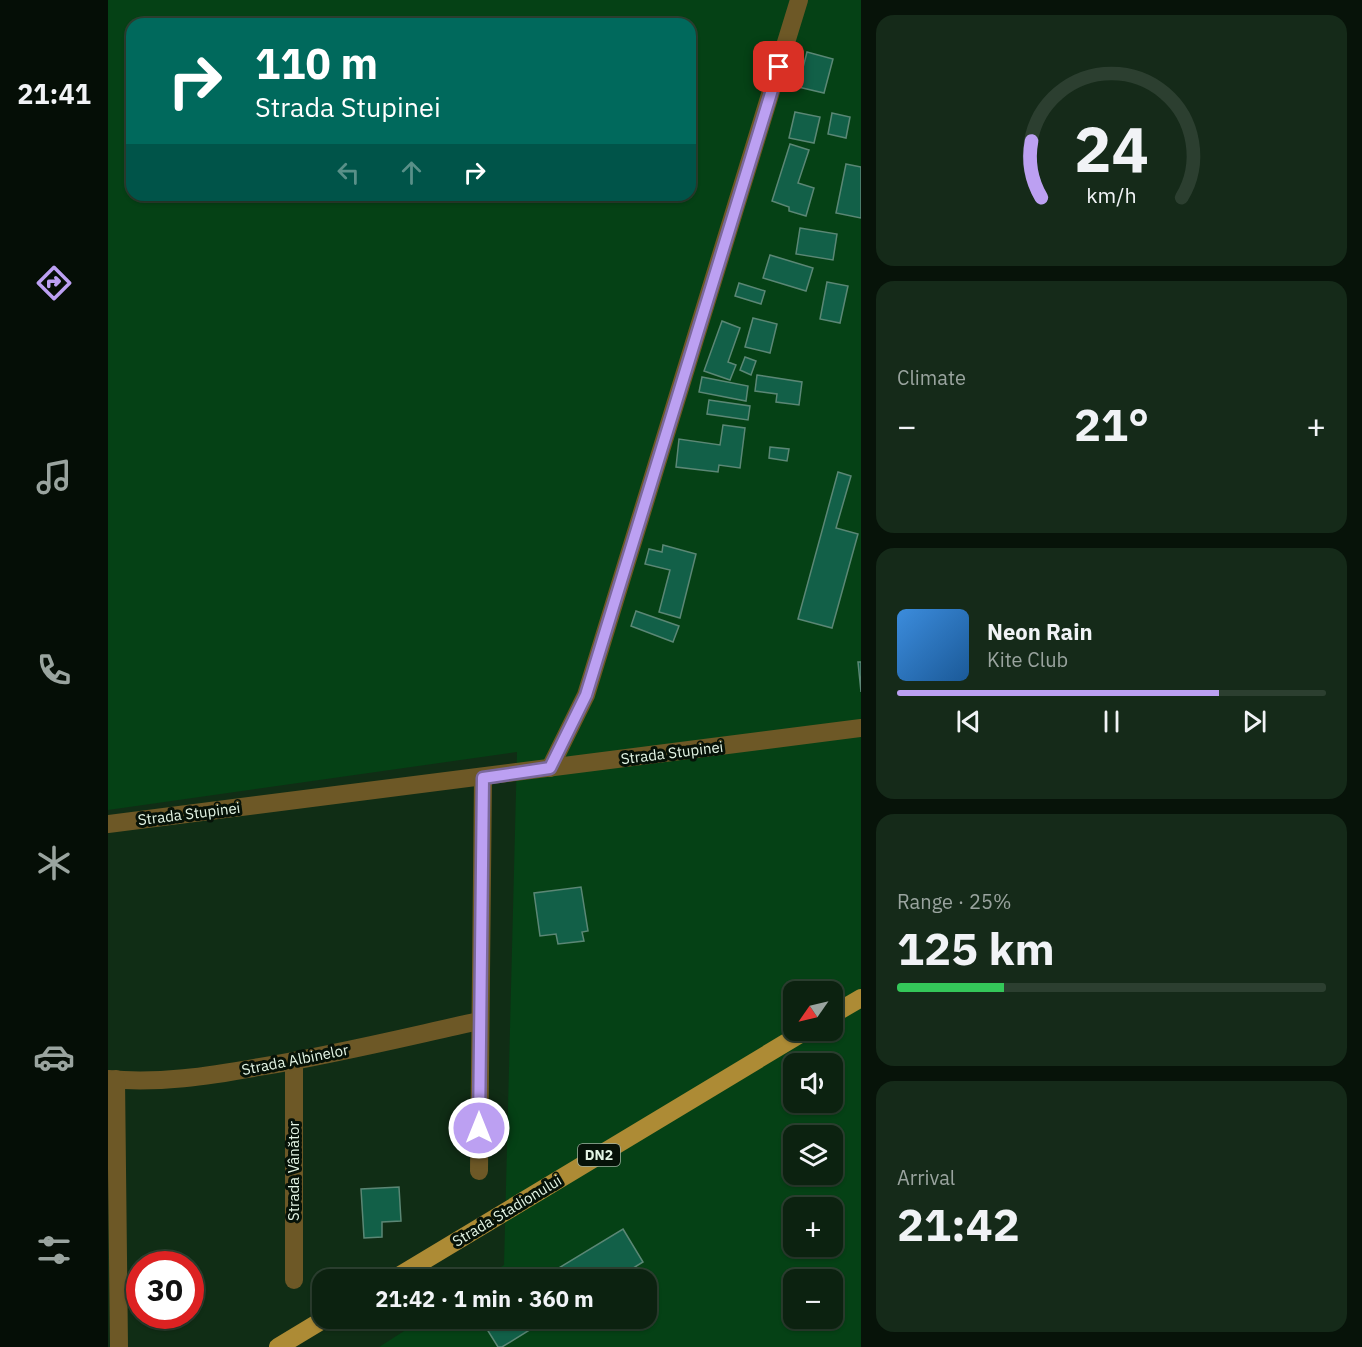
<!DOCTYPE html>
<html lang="en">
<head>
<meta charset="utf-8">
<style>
  body { margin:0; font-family:"IBM Plex Sans",sans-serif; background:#152a19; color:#f1f3f6; height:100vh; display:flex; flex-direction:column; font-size:22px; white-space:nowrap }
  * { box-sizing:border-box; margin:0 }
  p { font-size:20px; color:#9aa49f }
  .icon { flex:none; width:33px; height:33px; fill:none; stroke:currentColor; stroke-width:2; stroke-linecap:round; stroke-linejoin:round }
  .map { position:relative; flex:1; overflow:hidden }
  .sheet { display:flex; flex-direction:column; gap:15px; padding:15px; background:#071309; width:501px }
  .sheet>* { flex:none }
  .hud { position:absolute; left:18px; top:18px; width:570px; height:183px; border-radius:18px; box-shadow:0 2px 4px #0004,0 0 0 2px #2c3f30; background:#00695c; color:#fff; overflow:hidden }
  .needle { width:39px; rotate:236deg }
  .fabs { position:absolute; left:675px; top:981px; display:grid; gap:12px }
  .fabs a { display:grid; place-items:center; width:60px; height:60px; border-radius:12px; background:#0c2210; box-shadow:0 2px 4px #0004,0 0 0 2px #2c3f30; font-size:30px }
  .speed { position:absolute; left:18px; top:1251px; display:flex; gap:12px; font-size:30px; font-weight:700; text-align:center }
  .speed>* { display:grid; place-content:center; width:78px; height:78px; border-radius:50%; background:#0c2210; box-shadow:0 2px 4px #0004,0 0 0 2px #2c3f30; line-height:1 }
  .speed .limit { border:9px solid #d22; background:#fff; color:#111 }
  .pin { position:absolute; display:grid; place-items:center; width:51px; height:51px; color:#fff; margin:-26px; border-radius:12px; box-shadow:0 3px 9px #0006 }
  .me { position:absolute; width:66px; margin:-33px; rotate:0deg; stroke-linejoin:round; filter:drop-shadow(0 0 4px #0008) }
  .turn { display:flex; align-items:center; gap:21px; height:126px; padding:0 30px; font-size:27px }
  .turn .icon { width:78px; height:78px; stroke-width:2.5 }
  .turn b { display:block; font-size:42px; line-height:51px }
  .lanes { display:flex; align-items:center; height:57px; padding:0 30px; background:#0003; justify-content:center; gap:30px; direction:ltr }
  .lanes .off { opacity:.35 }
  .big { font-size:45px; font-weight:700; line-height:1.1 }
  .sheet .tile { flex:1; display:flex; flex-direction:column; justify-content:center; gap:9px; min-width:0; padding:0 21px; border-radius:18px; background:#152a19 }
  .sheet .dial { align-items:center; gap:0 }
  .dial svg { height:156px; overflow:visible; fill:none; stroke:#2c3f30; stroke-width:7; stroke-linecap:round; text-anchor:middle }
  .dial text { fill:#f1f3f6; stroke:none }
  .song { display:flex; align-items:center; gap:18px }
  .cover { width:72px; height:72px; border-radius:9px; background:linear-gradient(135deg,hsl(210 70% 55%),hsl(210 70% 35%)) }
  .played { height:6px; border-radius:3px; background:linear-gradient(90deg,#bca0f2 75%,#2c3f30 75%) }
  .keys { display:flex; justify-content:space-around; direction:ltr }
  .heat { display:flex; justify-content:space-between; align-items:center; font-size:33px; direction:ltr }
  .charge { height:9px; border-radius:4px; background:linear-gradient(90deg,#34c759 25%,#2c3f30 0) }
  .trip { position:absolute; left:204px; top:1269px; width:345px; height:60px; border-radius:18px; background:#0c2210; box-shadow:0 2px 4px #0004,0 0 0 2px #2c3f30; font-weight:700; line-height:60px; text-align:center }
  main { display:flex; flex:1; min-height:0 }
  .tabs { display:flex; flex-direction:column; width:108px; justify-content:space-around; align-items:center; background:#050e06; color:#9aa49f }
  .tabs .icon { width:42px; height:42px }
  .tabs .active { color:#bca0f2 }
  .tabs b { font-size:27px; color:#f1f3f6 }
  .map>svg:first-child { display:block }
  .green { fill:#054115; fill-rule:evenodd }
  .building { fill:#126048; stroke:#5b8775; stroke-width:1.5 }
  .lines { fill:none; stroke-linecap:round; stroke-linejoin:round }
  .street { stroke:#6d5826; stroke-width:18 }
  .primary { stroke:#ad8b35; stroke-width:18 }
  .route-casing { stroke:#7a689d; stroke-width:15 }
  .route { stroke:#bca0f2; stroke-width:10 }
  .labels { text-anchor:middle; stroke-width:6; stroke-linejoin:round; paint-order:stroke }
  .shield { fill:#061208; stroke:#a1b1a3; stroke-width:1.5 }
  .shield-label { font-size:14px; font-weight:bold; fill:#e4f5e5 }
  .street-label { font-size:15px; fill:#e4f5e5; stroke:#061208 }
</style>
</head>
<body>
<main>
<nav class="tabs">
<b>21:41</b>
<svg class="icon active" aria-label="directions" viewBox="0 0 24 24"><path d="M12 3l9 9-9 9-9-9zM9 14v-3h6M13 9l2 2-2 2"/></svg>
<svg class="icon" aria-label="music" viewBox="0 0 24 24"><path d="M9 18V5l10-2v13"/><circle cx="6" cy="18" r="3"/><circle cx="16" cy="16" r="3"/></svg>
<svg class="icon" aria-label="phone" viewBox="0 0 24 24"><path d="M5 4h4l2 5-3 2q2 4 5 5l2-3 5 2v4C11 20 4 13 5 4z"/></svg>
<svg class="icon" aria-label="climate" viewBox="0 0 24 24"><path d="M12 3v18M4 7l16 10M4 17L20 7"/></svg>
<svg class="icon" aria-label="car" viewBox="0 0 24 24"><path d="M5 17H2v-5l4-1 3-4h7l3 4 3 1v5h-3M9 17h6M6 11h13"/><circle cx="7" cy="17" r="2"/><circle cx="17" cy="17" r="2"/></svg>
<svg class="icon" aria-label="filters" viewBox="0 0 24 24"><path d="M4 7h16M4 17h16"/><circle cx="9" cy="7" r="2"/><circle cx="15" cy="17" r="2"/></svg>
</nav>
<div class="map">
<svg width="753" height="1347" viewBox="0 0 753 1347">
  <rect width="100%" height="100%" fill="#102d15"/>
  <!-- green -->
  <path class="green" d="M0,0H753V1347H271L315,1319L538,1318V1280L375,1279L396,1265L409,752L0,810ZM24,24H582V195H24ZM686,992H724V1030H686ZM686,1064H724V1102H686ZM686,1136H724V1174H686ZM686,1208H724V1246H686ZM686,1280H724V1318H686Z"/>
  <!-- building -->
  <g class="building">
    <path d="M699,52L725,59L716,93L690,87Z"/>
    <path d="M687,112L712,117L706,143L681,138Z"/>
    <path d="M724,113L742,117L738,138L720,134Z"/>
    <path d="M682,144L701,150L690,183L706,188L698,216L681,211V207L664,201Z"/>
    <path d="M738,164L753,167V218L728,213Z"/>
    <path d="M692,228L729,234L725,260L688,254Z"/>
    <path d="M662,255L705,268L698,291L655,278Z"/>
    <path d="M719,282L740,286L732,323L712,319Z"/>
    <path d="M631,283L657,291L653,304L627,296Z"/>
    <path d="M645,318L669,324L662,353L637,347Z"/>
    <path d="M614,321L632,328L620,362L628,365L622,380L596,371Z"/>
    <path d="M637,357L648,361L643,375L632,370Z"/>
    <path d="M649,375L694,382L691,405L668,402L669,394L647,391Z"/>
    <path d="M594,377L640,386L638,401L591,392Z"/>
    <path d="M601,400L642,406L640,420L599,414Z"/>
    <path d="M615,425L637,428L632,468L611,465L610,472L568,467L571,439L612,445Z"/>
    <path d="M662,447L681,449L679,461L661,458Z"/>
    <path d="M730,472L743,476L728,528L750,534L724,628L690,619Z"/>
    <path d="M555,545L588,554L572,618L551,612L562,570L537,564L541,549L554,552Z"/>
    <path d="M528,611L571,626L565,642L523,626Z"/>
    <path d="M750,662H753V692Z"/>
    <path d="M473,887L480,931L474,932L476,941L450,944L448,934L432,936L426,893Z"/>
    <path d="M291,1187L293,1221L274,1222V1237L256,1238L253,1189Z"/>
    <path d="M515,1229L535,1262L506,1280H431Z"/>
    <path d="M372,1318H441L394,1347H390Z"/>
  </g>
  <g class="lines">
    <!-- street -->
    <g class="street">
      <path d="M442,768L478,695L691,0"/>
      <path d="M0,824L753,728"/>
      <path d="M186,1061V1280"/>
      <path d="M0,1079C50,1084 101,1076 151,1067C225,1055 298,1037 371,1021"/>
      <path d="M8,1079L11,1347"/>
      <path d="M371,1171L375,778"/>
    </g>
    <!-- primary -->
    <g class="primary">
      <path d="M724,1015L753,998"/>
      <path d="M284,1280L699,1030"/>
      <path d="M170,1347L218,1318"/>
    </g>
  </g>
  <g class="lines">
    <!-- route casing -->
    <g class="route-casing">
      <path id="route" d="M371,1128L375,778L442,768L478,695L671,67"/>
    </g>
    <!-- route -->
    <use href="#route" class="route"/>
  </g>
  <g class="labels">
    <!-- shield labels -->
    <rect class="shield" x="470" y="1144" width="42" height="22" rx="4.5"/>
    <g class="shield-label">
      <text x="491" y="1160">DN2</text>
    </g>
    <!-- street labels -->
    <g class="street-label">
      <text transform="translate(564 753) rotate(-7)" y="5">Strada Stupinei</text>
      <text transform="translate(81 814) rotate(-7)" y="5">Strada Stupinei</text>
      <text transform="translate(187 1060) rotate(-11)" y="5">Strada Albinelor</text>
      <text transform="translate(186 1171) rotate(-90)" y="5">Strada Vânător</text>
      <text transform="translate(399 1211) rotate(-31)" y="5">Strada Stadionului</text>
    </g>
  </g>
</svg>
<div class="fabs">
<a><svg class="needle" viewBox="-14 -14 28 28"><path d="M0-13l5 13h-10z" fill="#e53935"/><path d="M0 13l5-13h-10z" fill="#9aa49f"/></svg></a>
<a><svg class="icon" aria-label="sound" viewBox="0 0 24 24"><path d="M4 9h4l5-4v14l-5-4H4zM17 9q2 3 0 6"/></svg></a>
<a><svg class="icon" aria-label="layers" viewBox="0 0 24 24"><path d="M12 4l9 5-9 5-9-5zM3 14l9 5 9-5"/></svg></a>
<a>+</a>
<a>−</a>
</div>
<div class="speed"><div class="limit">30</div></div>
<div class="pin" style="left:671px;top:67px;background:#d93025"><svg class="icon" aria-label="arrive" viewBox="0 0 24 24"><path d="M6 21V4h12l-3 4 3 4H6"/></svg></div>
<svg class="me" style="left:371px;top:1128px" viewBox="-20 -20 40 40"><circle r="17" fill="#bca0f2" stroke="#fff" stroke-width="3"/><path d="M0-11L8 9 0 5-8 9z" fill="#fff"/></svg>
<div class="trip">21:42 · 1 min · 360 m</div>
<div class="hud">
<div class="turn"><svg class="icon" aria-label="right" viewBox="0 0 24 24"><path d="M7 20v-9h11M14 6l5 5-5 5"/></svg><div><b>110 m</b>Strada Stupinei</div></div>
<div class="lanes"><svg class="icon off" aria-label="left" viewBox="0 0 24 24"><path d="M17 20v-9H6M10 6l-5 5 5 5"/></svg><svg class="icon off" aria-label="ahead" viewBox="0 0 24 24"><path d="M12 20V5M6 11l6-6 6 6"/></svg><svg class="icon" aria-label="right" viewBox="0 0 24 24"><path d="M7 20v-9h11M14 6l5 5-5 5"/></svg></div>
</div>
</div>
<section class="sheet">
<div class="tile dial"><svg viewBox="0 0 100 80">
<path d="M14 69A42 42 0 1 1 86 69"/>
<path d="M14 69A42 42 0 0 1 9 40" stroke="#bca0f2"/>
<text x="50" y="56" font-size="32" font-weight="700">24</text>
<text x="50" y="72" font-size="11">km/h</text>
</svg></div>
<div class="tile"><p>Climate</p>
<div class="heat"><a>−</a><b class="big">21°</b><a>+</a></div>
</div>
<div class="tile">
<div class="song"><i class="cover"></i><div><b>Neon Rain</b><p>Kite Club</p></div></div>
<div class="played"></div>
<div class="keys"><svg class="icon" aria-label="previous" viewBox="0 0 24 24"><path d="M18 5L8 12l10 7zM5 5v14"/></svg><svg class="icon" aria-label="pause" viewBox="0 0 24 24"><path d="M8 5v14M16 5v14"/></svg><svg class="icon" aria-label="next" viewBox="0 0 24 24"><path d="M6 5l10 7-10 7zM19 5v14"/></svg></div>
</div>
<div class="tile"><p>Range · 25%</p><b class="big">125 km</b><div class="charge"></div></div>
<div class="tile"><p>Arrival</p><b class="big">21:42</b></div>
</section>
</main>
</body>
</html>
